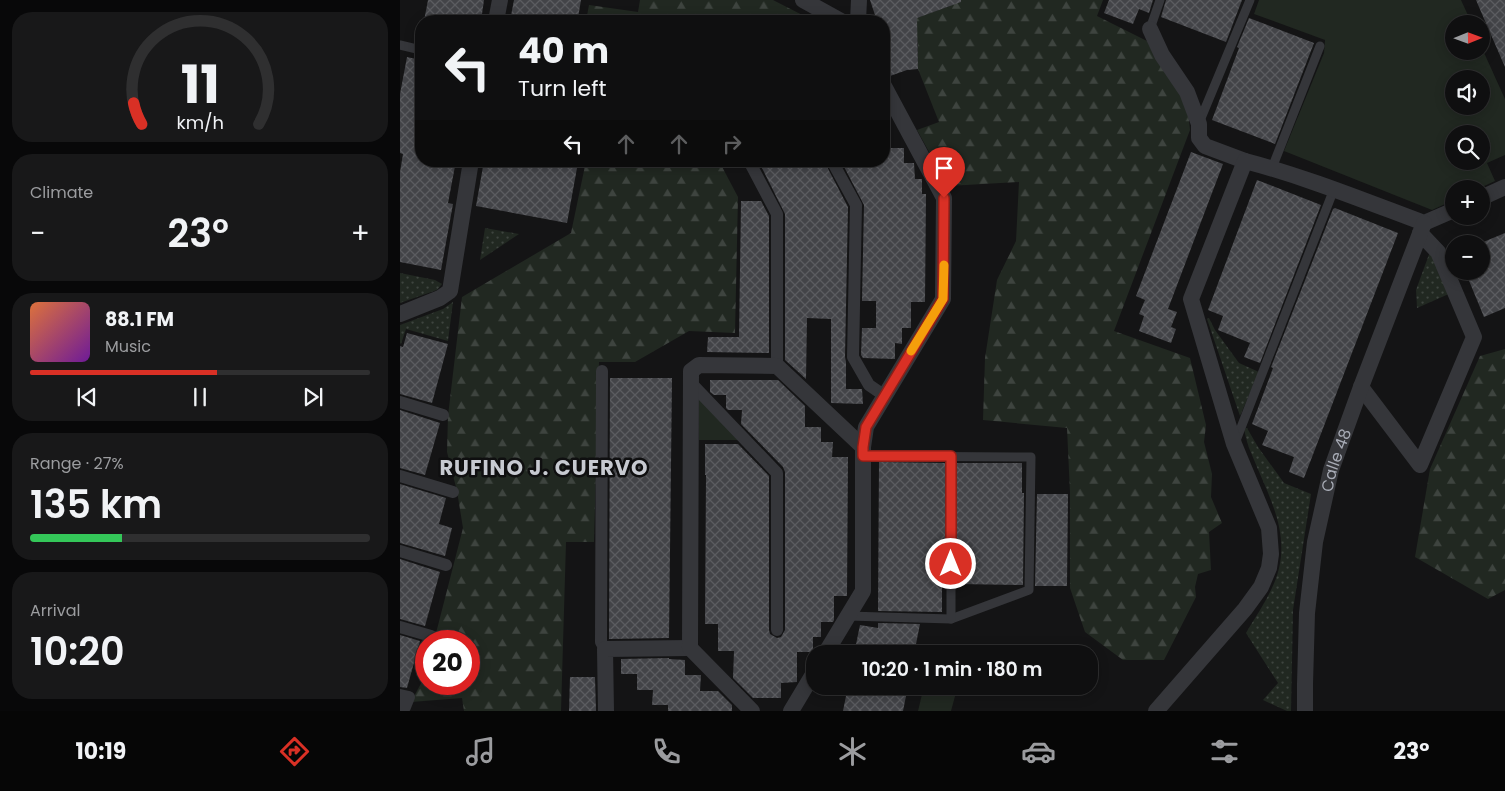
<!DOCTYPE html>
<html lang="en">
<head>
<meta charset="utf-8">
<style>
  body { margin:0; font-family:Poppins,sans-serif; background:#181819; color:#f1f3f6; height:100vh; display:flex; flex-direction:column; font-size:19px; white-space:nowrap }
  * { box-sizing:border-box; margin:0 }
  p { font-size:16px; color:#9b9c9f }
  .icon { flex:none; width:28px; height:28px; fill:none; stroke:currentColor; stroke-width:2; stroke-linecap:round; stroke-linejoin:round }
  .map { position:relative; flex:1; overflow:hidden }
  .details { display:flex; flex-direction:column; gap:12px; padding:12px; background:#080809; width:400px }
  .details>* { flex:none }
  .hud { position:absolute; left:15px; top:15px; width:475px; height:152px; border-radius:20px; box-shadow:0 2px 12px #0003,0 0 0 1px #2f2f30; background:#0f0f10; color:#f1f3f6; overflow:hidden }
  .needle { width:32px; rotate:89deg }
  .fabs { position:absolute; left:1045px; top:15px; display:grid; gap:10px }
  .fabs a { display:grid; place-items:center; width:45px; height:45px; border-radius:50%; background:#0f0f10; box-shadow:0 2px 12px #0003,0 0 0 1px #2f2f30; font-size:25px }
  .speed { position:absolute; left:15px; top:630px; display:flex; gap:10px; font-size:25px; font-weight:700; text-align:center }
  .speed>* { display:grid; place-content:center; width:65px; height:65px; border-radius:50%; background:#0f0f10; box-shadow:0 2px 12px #0003,0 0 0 1px #2f2f30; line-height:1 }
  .speed .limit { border:8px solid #d22; background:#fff; color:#111 }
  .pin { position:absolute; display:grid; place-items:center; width:42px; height:42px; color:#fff; margin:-51px -21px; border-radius:50% 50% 50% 0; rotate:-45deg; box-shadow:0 0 5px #0007 }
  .pin .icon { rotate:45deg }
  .me { position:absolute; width:55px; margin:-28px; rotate:0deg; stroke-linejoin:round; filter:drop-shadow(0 0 4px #0008) }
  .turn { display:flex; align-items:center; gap:18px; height:105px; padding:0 20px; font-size:22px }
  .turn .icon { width:65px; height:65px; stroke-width:2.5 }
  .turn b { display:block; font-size:35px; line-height:42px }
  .lanes { display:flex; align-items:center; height:48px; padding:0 20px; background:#0003; justify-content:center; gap:25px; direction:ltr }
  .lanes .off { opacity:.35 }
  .big { font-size:38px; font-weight:600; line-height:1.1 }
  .details .widget { flex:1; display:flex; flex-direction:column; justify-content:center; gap:8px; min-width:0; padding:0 18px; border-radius:20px; background:#181819 }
  .details .dial { align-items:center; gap:0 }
  .dial svg { height:130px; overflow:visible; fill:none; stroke:#2f2f30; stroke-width:7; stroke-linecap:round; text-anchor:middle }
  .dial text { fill:#f1f3f6; stroke:none }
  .song { display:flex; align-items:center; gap:15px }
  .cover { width:60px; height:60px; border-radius:8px; background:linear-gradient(135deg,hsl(20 70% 55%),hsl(280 70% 35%)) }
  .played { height:5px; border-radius:2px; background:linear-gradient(90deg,#d93025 55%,#2f2f30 55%) }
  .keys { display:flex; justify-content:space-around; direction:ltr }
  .heat { display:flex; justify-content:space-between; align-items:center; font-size:28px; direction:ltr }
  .charge { height:8px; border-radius:4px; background:linear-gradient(90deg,#34c759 27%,#2f2f30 0) }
  .trip { position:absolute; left:406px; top:645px; width:292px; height:50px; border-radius:20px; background:#0f0f10; box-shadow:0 2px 12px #0003,0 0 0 1px #2f2f30; font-weight:600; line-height:50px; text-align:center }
  .dock { display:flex; height:80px; justify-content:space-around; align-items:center; background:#060606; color:#9b9c9f }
  .dock .icon { width:35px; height:35px }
  .dock .current { color:#d93025 }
  .dock b { font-size:22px; color:#f1f3f6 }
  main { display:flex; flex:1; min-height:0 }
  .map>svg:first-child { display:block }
  .green { fill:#212821; fill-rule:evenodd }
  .forest { fill:url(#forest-firs) }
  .garden { fill:url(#garden-dots) }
  .building { fill:url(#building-cross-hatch) }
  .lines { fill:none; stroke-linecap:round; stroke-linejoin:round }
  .service { stroke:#35363a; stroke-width:9 }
  .pedestrian { stroke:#35363a; stroke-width:12 }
  .minor { stroke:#35363a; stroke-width:16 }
  .route-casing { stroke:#8d1f18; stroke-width:12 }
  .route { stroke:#d93025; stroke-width:9 }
  .slow { stroke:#f59e0b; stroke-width:9 }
  .labels { text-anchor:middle; stroke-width:5; stroke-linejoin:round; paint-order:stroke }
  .street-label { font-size:16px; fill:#a7abb5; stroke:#0f0f10 }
  .district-label { font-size:21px; font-weight:bold; letter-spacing:1px; fill:#c7cad1; stroke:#0f0f10 }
</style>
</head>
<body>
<main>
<section class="details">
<div class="widget dial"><svg viewBox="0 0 100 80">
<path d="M14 69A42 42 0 1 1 86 69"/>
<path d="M14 69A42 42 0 0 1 9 56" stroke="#d93025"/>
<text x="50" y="56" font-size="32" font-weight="700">11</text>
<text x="50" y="72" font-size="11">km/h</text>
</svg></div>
<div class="widget"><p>Climate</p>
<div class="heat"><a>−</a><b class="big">23°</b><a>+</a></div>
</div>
<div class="widget">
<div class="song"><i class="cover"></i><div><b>88.1 FM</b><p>Music</p></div></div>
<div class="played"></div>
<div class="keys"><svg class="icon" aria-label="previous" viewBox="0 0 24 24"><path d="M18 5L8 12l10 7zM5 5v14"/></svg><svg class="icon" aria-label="pause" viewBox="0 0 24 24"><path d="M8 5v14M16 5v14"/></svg><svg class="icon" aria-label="next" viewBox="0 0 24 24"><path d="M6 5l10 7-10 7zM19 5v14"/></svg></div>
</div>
<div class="widget"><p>Range · 27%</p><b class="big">135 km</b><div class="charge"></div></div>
<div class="widget"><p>Arrival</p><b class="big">10:20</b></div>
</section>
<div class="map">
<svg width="1105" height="711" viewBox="0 0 1105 711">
  <defs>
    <pattern id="forest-firs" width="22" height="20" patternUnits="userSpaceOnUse" patternTransform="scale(1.25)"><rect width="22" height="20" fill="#212821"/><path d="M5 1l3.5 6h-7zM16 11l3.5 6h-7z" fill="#3e443f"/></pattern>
    <pattern id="garden-dots" width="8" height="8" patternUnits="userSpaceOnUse" patternTransform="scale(1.25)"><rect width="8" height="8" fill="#212821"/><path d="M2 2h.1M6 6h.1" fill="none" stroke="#3e443f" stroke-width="1.8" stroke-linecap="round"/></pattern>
    <pattern id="building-cross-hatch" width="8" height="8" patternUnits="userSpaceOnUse" patternTransform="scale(1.25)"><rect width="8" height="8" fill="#434448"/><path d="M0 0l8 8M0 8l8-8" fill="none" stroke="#5b5c60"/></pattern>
  </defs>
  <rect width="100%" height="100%" fill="#141415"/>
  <!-- green -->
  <g class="green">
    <path d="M859,0H1061L1072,24H1054V51H1081V46L1105,99V155L1087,163L1095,181L1078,189H1054V200L1032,210L884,151L924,53L925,40L854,14ZM1054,79H1081V106H1054ZM1054,134H1081V161H1054Z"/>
    <path d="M302,399L339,440H299V400Z"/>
    <path d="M524,686H546L557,689L551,711H518Z"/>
  </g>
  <!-- forest -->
  <g class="forest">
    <path d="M240,0H373L414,21H186L189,5L238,12Z"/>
    <path d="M552,0H703L697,16L759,47L786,92L790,130L714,331L790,358L806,425L804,442L812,474L811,497L822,523L809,532L811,570L798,574L795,587L796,597L764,660H723L685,632L670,588V493L667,428L583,420L585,358L597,280L616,241L619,182L548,186L517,130L539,122L518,69V43L511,20L550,6Z"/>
    <path d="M186,161H319L338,197L335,333L289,331L235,362H199L194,542H166L161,711H64L62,698L11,702L26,674V684H69V641H34L63,528L57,491L47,452L48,416L62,297L171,233Z"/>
    <path d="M1105,349V590L1088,599L1015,557L1030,469L1080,356Z"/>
  </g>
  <!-- garden -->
  <g class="garden">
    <path d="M85,228L119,234L80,260Z"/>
    <path d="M1031,249L1051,293L1017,308L1016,290Z"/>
    <path d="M0,273L35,280L42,284L37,290L0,303Z"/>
    <path d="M53,302L48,341L6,329L1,344L0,343V325L43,309Z"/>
    <path d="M809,318L815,330L839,363L859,372L840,416L807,319Z"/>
    <path d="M847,428L858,447L884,483L911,494L893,610L891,711H887L863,700L878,683L846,633C854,619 864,605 871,590C896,540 870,500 852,455C848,447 846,438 844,429Z"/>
  </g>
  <!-- building -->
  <g class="building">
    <path d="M28,0H84L81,21H24Z"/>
    <path d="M114,0H181L178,18L176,17V21H110Z"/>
    <path d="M470,0H561V2L517,18L518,69L507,70L490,76L484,61V21H477Z"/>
    <path d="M709,0H753L749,13L739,9L733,24L704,13Z"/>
    <path d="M766,0H842L826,42L761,17Z"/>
    <path d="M1076,0H1105V67L1085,21Z"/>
    <path d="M849,18L914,43L875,144L812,120L839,48L837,47Z"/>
    <path d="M7,57L21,60V161H56L48,203L53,204L41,270L0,262V172L3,154L0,153V94Z"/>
    <path d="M484,148H504V163H514L515,179H522V194H526L525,302H511V328H502V344L495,343V359L463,358L461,355L462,328H476V301H462L464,205L441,161H484Z"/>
    <path d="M791,152L823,164L768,309L777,312L771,327L776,329L771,343L739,331L744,316L739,314L745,300L736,296Z"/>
    <path d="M84,161H142L177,168L167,223L76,206Z"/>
    <path d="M361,161H424L448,207L445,357L446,362V389H462L463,404L431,403V319L407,318L406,379L385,360V214L361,166Z"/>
    <path d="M857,180L921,205L860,363L844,357L850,343L818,330L823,316L808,310Z"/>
    <path d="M341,201H361L369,216V353L307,352L308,337H339Z"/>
    <path d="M935,208L998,233L904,478L889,472L894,457L862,445L868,431L852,424L873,368L871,367L933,209Z"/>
    <path d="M1105,233V308L1084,317L1065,271H1081V243Z"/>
    <path d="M7,333L48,344L32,403L0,394V346L3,347Z"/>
    <path d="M210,378H272L269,638L209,639Z"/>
    <path d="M310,380H378L405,406V427H421V442H433L432,457H448L447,596H434V620L433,622H421V637H413V652H397V682L381,683V698H353L333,678L334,651H318V624H305L306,475H305V444H338L369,476V630L370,634L377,638L381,637L385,630V472L383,467L341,424L342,410H328L326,408V395H314L310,392Z"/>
    <path d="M0,410L40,423L25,475L0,468Z"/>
    <path d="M479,462L545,463V584H542V612L478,611Z"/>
    <path d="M557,463H622V493H624L623,585L557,584Z"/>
    <path d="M0,484L46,498L39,524L52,528L45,556L0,543Z"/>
    <path d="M637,494H668L667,586H635Z"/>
    <path d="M0,559L40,572L25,626L0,619Z"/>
    <path d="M478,623L520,624L514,654H454L460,625L478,628Z"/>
    <path d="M0,635L20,641L7,688L0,687Z"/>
    <path d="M269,658V659L285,660V675H301L300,691H318L332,705V711H268V705H252L253,690H237V674H221V659Z"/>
    <path d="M170,677H195L196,711H169Z"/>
    <path d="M448,686H508L503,711H443Z"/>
  </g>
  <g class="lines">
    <!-- service -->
    <g class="service">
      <path d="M750,29L760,0"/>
      <path d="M0,45L21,50"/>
      <path d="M799,123L850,0"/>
      <path d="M872,168L920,46"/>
      <path d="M835,443L934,189"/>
      <path d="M448,616L551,619L629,590L631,457L463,456"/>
      <path d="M551,619V456"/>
    </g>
    <!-- pedestrian -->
    <g class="pedestrian">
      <path d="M349,161L377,214V366"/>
      <path d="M432,161L456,205L453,357L469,385L485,396"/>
      <path d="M202,371L201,642L205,649"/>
      <path d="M291,383L377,473V630"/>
      <path d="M0,402L43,415"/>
      <path d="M0,476L53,492"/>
      <path d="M0,551L46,565"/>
      <path d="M0,627L31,636"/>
      <path d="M0,695L9,697L5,707H0"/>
    </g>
    <!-- minor -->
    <g class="minor">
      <path d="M403,0L441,21"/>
      <path d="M96,21L100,0"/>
      <path d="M458,21L459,0"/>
      <path d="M750,29L762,55L787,92L799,124V138L805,146L845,161"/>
      <path d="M1081,198L1105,187"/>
      <path d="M0,314L40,298L50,291L71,161"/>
      <path d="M961,387L1020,465L1074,337L1038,252L1020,233"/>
      <path d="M425,654L463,591V447L466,427L543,299L544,198L484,86"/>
      <path d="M206,711L205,649L290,648"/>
      <path d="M352,711L290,648L291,371L299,365L377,366L463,447"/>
      <path d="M391,711L415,671"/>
      <path d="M756,711L845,609L861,587L869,568L871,554L869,528L834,444L791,299L845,161C906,177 965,201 1024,223L1054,210"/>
      <path id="s1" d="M905,711V684L907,613L915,542L931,470L961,387L1024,223"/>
    </g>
  </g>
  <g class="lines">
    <!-- route casing -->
    <g class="route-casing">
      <path id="route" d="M544,198L543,299L466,427L463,447V456H551V564"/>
    </g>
    <!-- route -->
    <use href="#route" class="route"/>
    <!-- slow -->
    <path class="slow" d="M511,351L543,299L544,265"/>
  </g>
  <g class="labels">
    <!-- street labels -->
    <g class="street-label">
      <text dy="6" stroke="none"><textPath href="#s1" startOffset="254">Calle 48</textPath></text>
    </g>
    <!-- district labels -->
    <g class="district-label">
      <text x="144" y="475">RUFINO J. CUERVO</text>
    </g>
  </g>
</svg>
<div class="fabs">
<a><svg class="needle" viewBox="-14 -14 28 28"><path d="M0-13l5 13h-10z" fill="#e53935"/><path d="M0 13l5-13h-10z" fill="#9b9c9f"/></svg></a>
<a><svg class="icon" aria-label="sound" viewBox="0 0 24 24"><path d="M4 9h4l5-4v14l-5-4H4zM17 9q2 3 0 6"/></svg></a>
<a><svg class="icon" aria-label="search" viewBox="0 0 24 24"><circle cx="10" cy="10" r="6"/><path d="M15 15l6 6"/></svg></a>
<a>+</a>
<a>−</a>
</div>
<div class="speed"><div class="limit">20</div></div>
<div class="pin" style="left:544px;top:198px;background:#d93025"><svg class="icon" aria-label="arrive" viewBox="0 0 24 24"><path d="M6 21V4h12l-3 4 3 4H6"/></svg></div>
<svg class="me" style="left:551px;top:564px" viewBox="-20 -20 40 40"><circle r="17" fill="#d93025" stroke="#fff" stroke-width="3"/><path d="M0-11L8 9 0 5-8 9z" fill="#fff"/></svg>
<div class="trip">10:20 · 1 min · 180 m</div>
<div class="hud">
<div class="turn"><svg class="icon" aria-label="left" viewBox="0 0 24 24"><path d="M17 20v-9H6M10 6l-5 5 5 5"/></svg><div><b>40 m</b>Turn left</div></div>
<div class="lanes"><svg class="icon" aria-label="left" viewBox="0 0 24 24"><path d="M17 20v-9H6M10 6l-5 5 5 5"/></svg><svg class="icon off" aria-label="ahead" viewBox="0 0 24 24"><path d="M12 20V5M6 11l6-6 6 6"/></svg><svg class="icon off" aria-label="ahead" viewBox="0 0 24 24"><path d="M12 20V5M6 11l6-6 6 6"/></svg><svg class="icon off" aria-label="right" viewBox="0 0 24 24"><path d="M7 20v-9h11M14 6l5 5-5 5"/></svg></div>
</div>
</div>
</main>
<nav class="dock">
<b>10:19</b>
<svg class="icon current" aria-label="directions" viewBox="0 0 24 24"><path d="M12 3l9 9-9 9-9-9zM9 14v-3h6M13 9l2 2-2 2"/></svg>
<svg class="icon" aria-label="music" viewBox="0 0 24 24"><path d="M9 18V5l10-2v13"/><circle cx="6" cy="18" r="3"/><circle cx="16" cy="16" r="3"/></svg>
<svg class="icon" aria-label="phone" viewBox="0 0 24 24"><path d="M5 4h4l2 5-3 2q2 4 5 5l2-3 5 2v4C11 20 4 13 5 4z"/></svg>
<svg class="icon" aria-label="climate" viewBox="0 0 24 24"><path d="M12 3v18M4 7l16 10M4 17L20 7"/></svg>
<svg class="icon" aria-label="car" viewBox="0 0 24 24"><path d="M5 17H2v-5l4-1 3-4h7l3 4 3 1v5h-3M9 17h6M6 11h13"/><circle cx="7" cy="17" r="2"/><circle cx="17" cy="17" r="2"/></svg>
<svg class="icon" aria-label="filters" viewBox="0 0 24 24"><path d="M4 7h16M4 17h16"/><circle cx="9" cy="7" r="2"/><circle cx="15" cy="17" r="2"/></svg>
<b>23°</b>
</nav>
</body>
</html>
